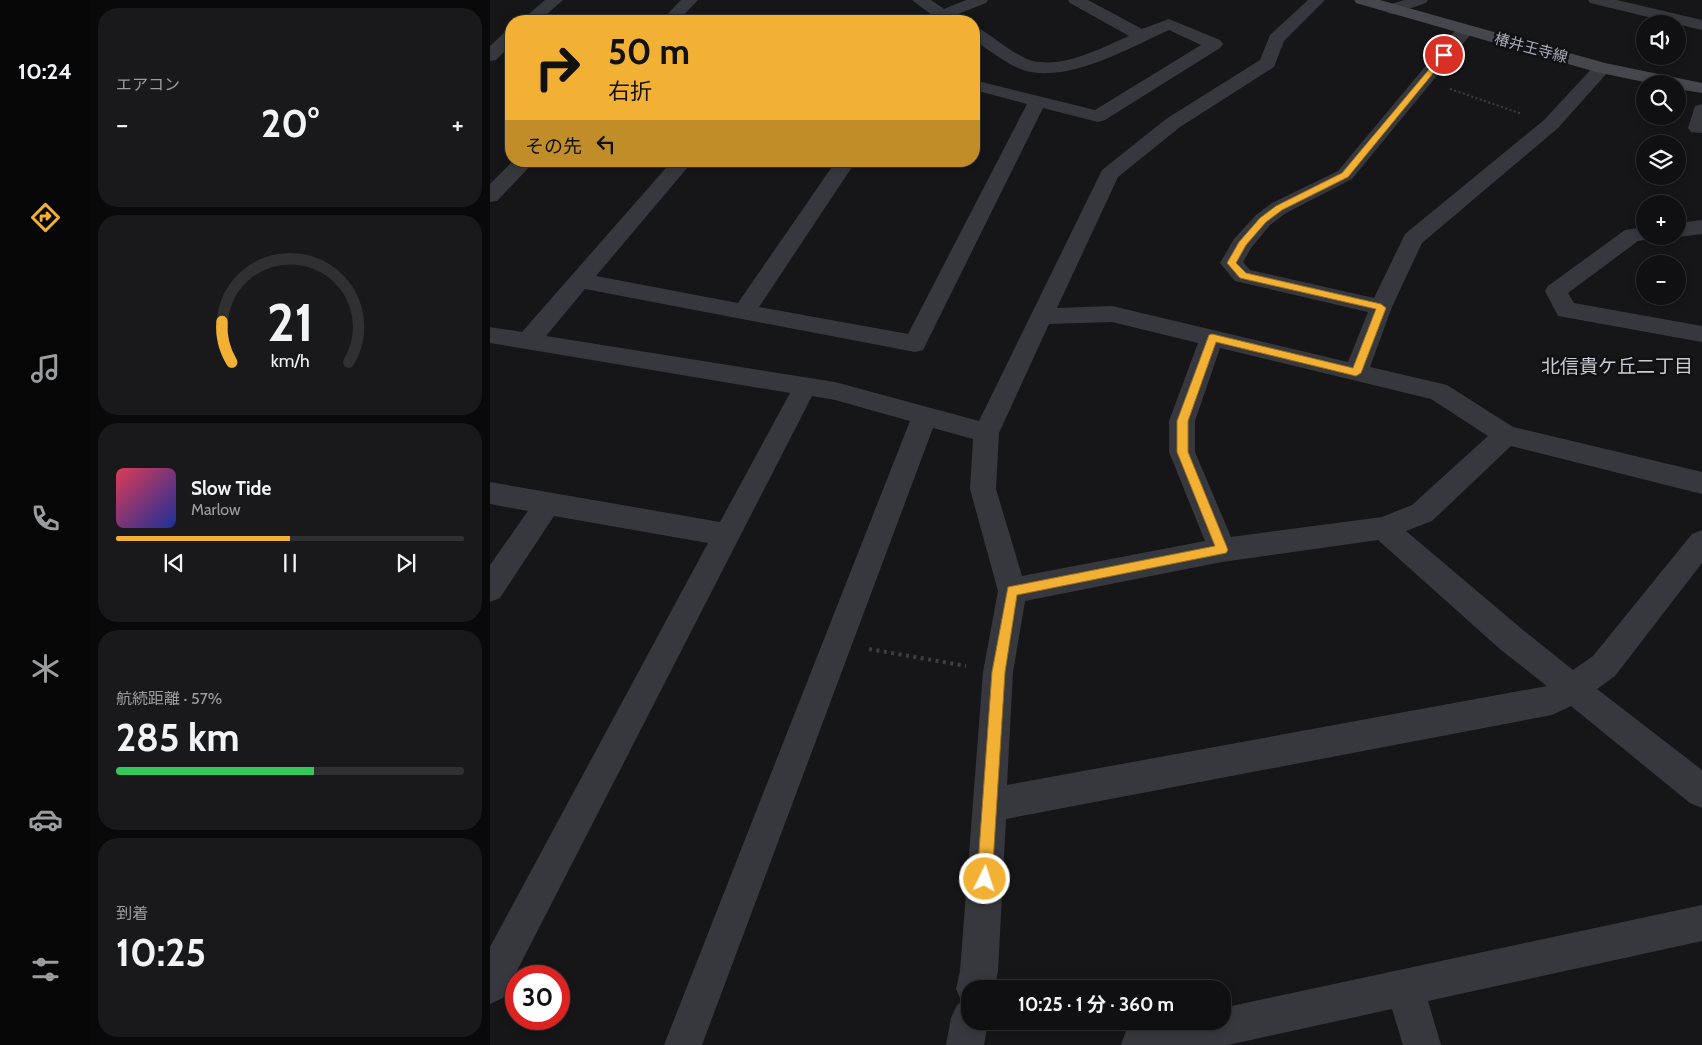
<!DOCTYPE html>
<html lang="ja">
<head>
<meta charset="utf-8">
<style>
  body { margin:0; font-family:Cabin,"Noto Sans JP",sans-serif; background:#19191b; color:#f1f3f6; height:100vh; display:flex; flex-direction:column; font-size:19px; white-space:nowrap }
  * { box-sizing:border-box; margin:0 }
  p { font-size:16px; color:#9c9d9f }
  .icon { flex:none; width:28px; height:28px; fill:none; stroke:currentColor; stroke-width:2; stroke-linecap:round; stroke-linejoin:round }
  .map { position:relative; flex:1; overflow:hidden }
  .drawer { display:flex; flex-direction:column; gap:8px; padding:8px; background:#09090a; width:400px }
  .drawer>* { flex:none }
  .guide { position:absolute; left:15px; top:15px; width:475px; height:152px; border-radius:20px; box-shadow:0 2px 8px #0003,0 0 0 1px #303032; background:#f2b134; color:#111; overflow:hidden }
  .buttons { position:absolute; left:1146px; top:15px; display:grid; gap:10px }
  .buttons a { display:grid; place-items:center; width:50px; height:50px; border-radius:50%; background:#101012; box-shadow:0 2px 8px #0003,0 0 0 1px #303032; font-size:25px }
  .speed { position:absolute; left:15px; top:965px; display:flex; gap:10px; font-size:25px; font-weight:700; text-align:center }
  .speed>* { display:grid; place-content:center; width:65px; height:65px; border-radius:50%; background:#101012; box-shadow:0 2px 8px #0003,0 0 0 1px #303032; line-height:1 }
  .speed .limit { border:8px solid #d22; background:#fff; color:#111 }
  .pin { position:absolute; display:grid; place-items:center; width:42px; height:42px; color:#fff; margin:-21px; border:2px solid #fff; border-radius:50%; box-shadow:0 1px 5px #0007 }
  .me { position:absolute; width:55px; margin:-28px; rotate:4deg; stroke-linejoin:round; filter:drop-shadow(0 0 4px #0008) }
  .turn { display:flex; align-items:center; gap:18px; height:105px; padding:0 20px; font-size:22px }
  .turn .icon { width:65px; height:65px; stroke-width:2.5 }
  .turn b { display:block; font-size:35px; line-height:42px }
  .then { display:flex; align-items:center; height:48px; padding:0 20px; background:#0003; gap:10px; font-size:19px }
  .big { font-size:38px; font-weight:700; line-height:1.1 }
  .drawer .tile { flex:1; display:flex; flex-direction:column; justify-content:center; gap:8px; min-width:0; padding:0 18px; border-radius:20px; background:#19191b }
  .drawer .dial { align-items:center; gap:0 }
  .dial svg { height:130px; overflow:visible; fill:none; stroke:#303032; stroke-width:7; stroke-linecap:round; text-anchor:middle }
  .dial text { fill:#f1f3f6; stroke:none }
  .song { display:flex; align-items:center; gap:15px }
  .cover { width:60px; height:60px; border-radius:8px; background:linear-gradient(135deg,hsl(350 70% 55%),hsl(230 70% 35%)) }
  .played { height:5px; border-radius:2px; background:linear-gradient(90deg,#f2b134 50%,#303032 50%) }
  .keys { display:flex; justify-content:space-around; direction:ltr }
  .heat { display:flex; justify-content:space-between; align-items:center; font-size:28px; direction:ltr }
  .charge { height:8px; border-radius:4px; background:linear-gradient(90deg,#34c759 57%,#303032 0) }
  .trip { position:absolute; left:471px; top:980px; width:270px; height:50px; border-radius:20px; background:#101012; box-shadow:0 2px 8px #0003,0 0 0 1px #303032; font-weight:700; line-height:50px; text-align:center }
  main { display:flex; flex:1; min-height:0 }
  .menu { display:flex; flex-direction:column; width:90px; justify-content:space-around; align-items:center; background:#060607; color:#9c9d9f }
  .menu .icon { width:35px; height:35px }
  .menu .current { color:#f2b134 }
  .menu b { font-size:22px; color:#f1f3f6 }
  .map>svg:first-child { display:block }
  .lines { fill:none; stroke-linecap:round; stroke-linejoin:round }
  .path-far1 { stroke:#3d3f44; stroke-width:2; stroke-dasharray:2 2.5; stroke-linecap:butt }
  .path { stroke:#3d3f44; stroke-width:4; stroke-dasharray:3 4.5; stroke-linecap:butt }
  .minor { fill:#37383d; fill-rule:evenodd }
  .secondary { fill:#45474d; fill-rule:evenodd }
  .route { fill:#f2b134; stroke:#9d7322 }
  .labels { text-anchor:middle; stroke-width:5; stroke-linejoin:round; paint-order:stroke }
  .far-street-label { font-size:15px; fill:#a8adb8; stroke:#111113 }
  .neighbourhood-label { font-size:19px; fill:#c9ccd4; stroke:#111113 }
</style>
</head>
<body>
<main>
<nav class="menu">
<b>10:24</b>
<svg class="icon current" aria-label="directions" viewBox="0 0 24 24"><path d="M12 3l9 9-9 9-9-9zM9 14v-3h6M13 9l2 2-2 2"/></svg>
<svg class="icon" aria-label="music" viewBox="0 0 24 24"><path d="M9 18V5l10-2v13"/><circle cx="6" cy="18" r="3"/><circle cx="16" cy="16" r="3"/></svg>
<svg class="icon" aria-label="phone" viewBox="0 0 24 24"><path d="M5 4h4l2 5-3 2q2 4 5 5l2-3 5 2v4C11 20 4 13 5 4z"/></svg>
<svg class="icon" aria-label="climate" viewBox="0 0 24 24"><path d="M12 3v18M4 7l16 10M4 17L20 7"/></svg>
<svg class="icon" aria-label="car" viewBox="0 0 24 24"><path d="M5 17H2v-5l4-1 3-4h7l3 4 3 1v5h-3M9 17h6M6 11h13"/><circle cx="7" cy="17" r="2"/><circle cx="17" cy="17" r="2"/></svg>
<svg class="icon" aria-label="filters" viewBox="0 0 24 24"><path d="M4 7h16M4 17h16"/><circle cx="9" cy="7" r="2"/><circle cx="15" cy="17" r="2"/></svg>
</nav>
<section class="drawer">
<div class="tile"><p>エアコン</p>
<div class="heat"><a>−</a><b class="big">20°</b><a>+</a></div>
</div>
<div class="tile dial"><svg viewBox="0 0 100 80">
<path d="M14 69A42 42 0 1 1 86 69"/>
<path d="M14 69A42 42 0 0 1 8 44" stroke="#f2b134"/>
<text x="50" y="56" font-size="32" font-weight="700">21</text>
<text x="50" y="72" font-size="11">km/h</text>
</svg></div>
<div class="tile">
<div class="song"><i class="cover"></i><div><b>Slow Tide</b><p>Marlow</p></div></div>
<div class="played"></div>
<div class="keys"><svg class="icon" aria-label="previous" viewBox="0 0 24 24"><path d="M18 5L8 12l10 7zM5 5v14"/></svg><svg class="icon" aria-label="pause" viewBox="0 0 24 24"><path d="M8 5v14M16 5v14"/></svg><svg class="icon" aria-label="next" viewBox="0 0 24 24"><path d="M6 5l10 7-10 7zM19 5v14"/></svg></div>
</div>
<div class="tile"><p>航続距離 · 57%</p><b class="big">285 km</b><div class="charge"></div></div>
<div class="tile"><p>到着</p><b class="big">10:25</b></div>
</section>
<div class="map">
<svg width="1212" height="1045" viewBox="0 0 1212 1045">
  <rect width="100%" height="100%" fill="#161618"/>
  <g class="lines">
    <!-- path-far1 -->
    <path class="path-far1" d="M960,89L1032,114"/>
    <!-- path -->
    <path class="path" d="M379,649L476,666"/>
    <!-- minor -->
    <g class="minor">
      <path d="M55,0H73L49,21H31Z"/>
      <path d="M191,0H208L188,21H171Z"/>
      <path d="M422,0H441L454,9L476,0H498L496,3L453,20L447,19Z"/>
      <path d="M578,0H598L652,29L679,19L730,40L733,44L730,48L615,120L608,122L553,108L433,350L425,352L95,289L56,336L345,382L489,421L612,170L676,119L770,60L780,35L818,0H835L794,41L784,67L690,127L628,177L567,308L622,306L858,362L878,312L745,281L730,263L744,239L766,215L782,203L848,171L969,26H981L984,30L981,34L862,179L796,213L780,225L761,248L753,262L760,270L884,298L915,234L1054,120L1106,64L1112,63L1118,64L1121,68L1118,72L1068,128L932,243L902,307L880,367L957,385L1023,427L1212,472V494L1021,446L942,521L916,531L1033,630L1083,670L1103,656L1202,534L1212,530V563L1125,676L1107,689L1212,770V808L1200,803L1081,706L1062,715L516,819L508,971L504,989H480V1021H498L494,1045H456L461,1018L467,1005L472,1002L466,989L470,971L493,672L508,591L480,489L483,439L443,428L212,1045H174L420,421L345,400L322,396L13,998L0,1004V947L218,543L64,516L10,598L0,602V565L38,511L0,504V482L230,522L300,393L0,343V327L32,332L182,161H203L106,276L248,303L346,161H366L269,307L418,334L537,104L484,90V80L605,110L711,45L679,30C639,48 578,84 533,70C516,64 499,50 484,40V28L490,29C505,38 527,57 543,61C575,68 611,48 639,36L580,3ZM622,322L708,343L679,421V452L715,541L532,576L506,489L509,433L559,324ZM730,348L941,399L998,436L922,505L892,517L741,537L705,452V421ZM888,540L1011,650L1057,686L517,785L523,672L535,601L732,562Z"/>
      <path d="M914,0H938L936,3L904,14L898,13L896,9L898,5Z"/>
      <path d="M1098,0H1127L1212,20V30L1100,3Z"/>
      <path d="M21,31V45L6,60L0,61V46L15,32Z"/>
      <path d="M1212,104V133L1201,132L1198,128L1205,106Z"/>
      <path d="M23,161H45L7,201L0,202V184Z"/>
      <path d="M1212,220V234L1188,237L1186,236H1188V223Z"/>
      <path d="M1155,227V236H1164L1163,239L1148,241L1078,293L1084,303L1212,326V342L1068,316L1055,291L1058,286L1135,230Z"/>
      <path d="M1212,905V941L938,1001L951,1045H913L902,1009L738,1045H631L636,1031C667,1018 699,1021 732,1021V1008Z"/>
    </g>
    <!-- secondary -->
    <path class="secondary" d="M864,0H890L1115,63L1212,83V93L1188,89V84H1164L1106,72L866,3Z"/>
  </g>
  <!-- route -->
  <path class="route" d="M952,54L958,55L858,177L792,210L776,222L756,245L746,263L756,273L891,304L896,308L871,373L866,376L726,342L698,421V452L738,550L736,553L527,595L515,672L502,879L500,884L495,886L490,884L487,879L502,672L518,587L725,546L687,452V421L719,335L722,334L863,368L886,309L750,278L737,263L749,242L770,218L786,206L852,173Z"/>
  <g class="labels">
    <!-- far-street labels -->
    <g class="far-street-label">
      <text transform="translate(1041 48) rotate(15)" y="5">椿井王寺線</text>
    </g>
    <!-- neighbourhood labels -->
    <g class="neighbourhood-label">
      <text x="1127" y="373">北信貴ケ丘二丁目</text>
    </g>
  </g>
</svg>
<div class="buttons">
<a><svg class="icon" aria-label="sound" viewBox="0 0 24 24"><path d="M4 9h4l5-4v14l-5-4H4zM17 9q2 3 0 6"/></svg></a>
<a><svg class="icon" aria-label="search" viewBox="0 0 24 24"><circle cx="10" cy="10" r="6"/><path d="M15 15l6 6"/></svg></a>
<a><svg class="icon" aria-label="layers" viewBox="0 0 24 24"><path d="M12 4l9 5-9 5-9-5zM3 14l9 5 9-5"/></svg></a>
<a>+</a>
<a>−</a>
</div>
<div class="speed"><div class="limit">30</div></div>
<div class="pin" style="left:954px;top:55px;background:#d93025"><svg class="icon" aria-label="arrive" viewBox="0 0 24 24"><path d="M6 21V4h12l-3 4 3 4H6"/></svg></div>
<svg class="me" style="left:495px;top:879px" viewBox="-20 -20 40 40"><circle r="17" fill="#f2b134" stroke="#fff" stroke-width="3"/><path d="M0-11L8 9 0 5-8 9z" fill="#fff"/></svg>
<div class="trip">10:25 · 1 分 · 360 m</div>
<div class="guide">
<div class="turn"><svg class="icon" aria-label="right" viewBox="0 0 24 24"><path d="M7 20v-9h11M14 6l5 5-5 5"/></svg><div><b>50 m</b>右折</div></div>
<div class="then">その先<svg class="icon" aria-label="left" viewBox="0 0 24 24"><path d="M17 20v-9H6M10 6l-5 5 5 5"/></svg></div>
</div>
</div>
</main>
</body>
</html>
